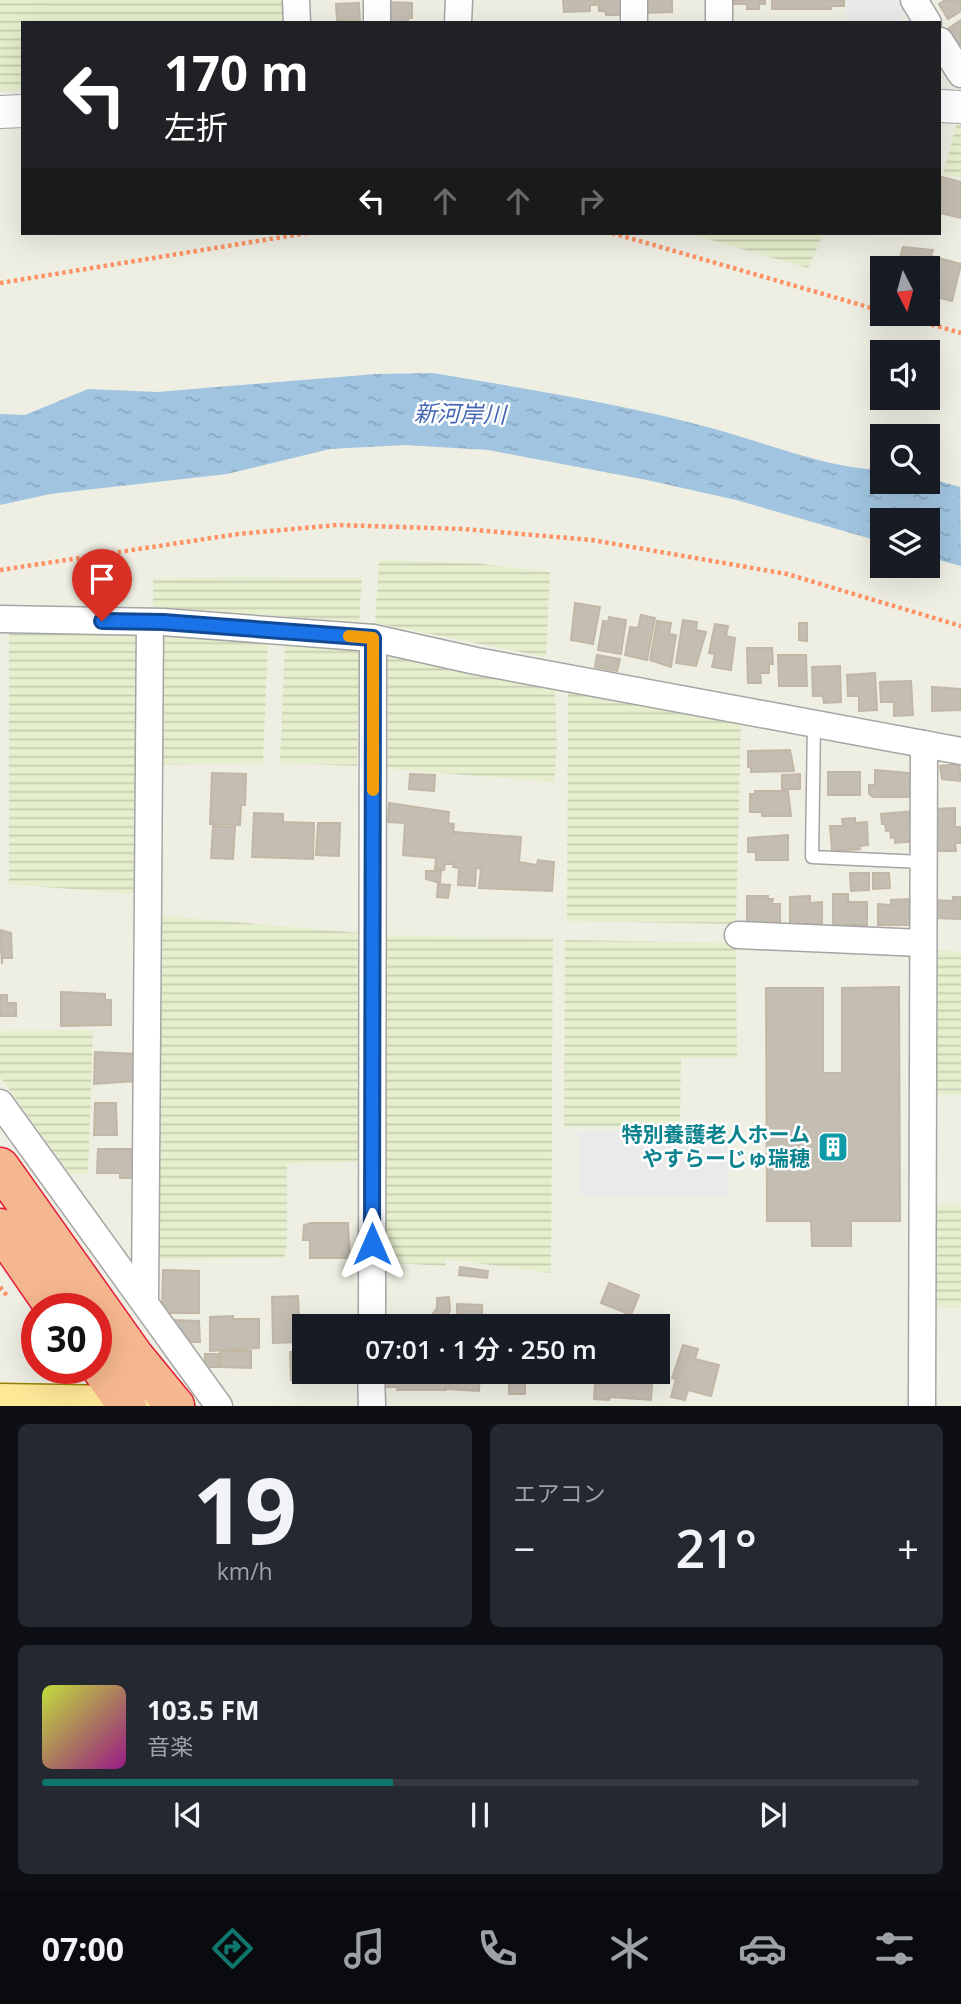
<!DOCTYPE html>
<html lang="ja">
<head>
<meta charset="utf-8">
<style>
  body { margin:0; font-family:"Open Sans","Noto Sans JP",sans-serif; background:#242831; color:#f1f3f6; height:100vh; display:flex; flex-direction:column; font-size:26px; white-space:nowrap }
  * { box-sizing:border-box; margin:0 }
  p { font-size:23px; color:#9ea1a6 }
  .icon { flex:none; width:38px; height:38px; fill:none; stroke:currentColor; stroke-width:2; stroke-linecap:round; stroke-linejoin:round }
  .map { position:relative; height:1406px; overflow:hidden }
  .sheet { display:flex; flex-direction:column; gap:18px; padding:18px; background:#0d0f14; flex:1 }
  .sheet>* { flex:none }
  .hud { position:absolute; left:21px; top:21px; width:920px; height:214px; border-radius:0px; box-shadow:0 7px 28px #0002; background:#202124; color:#fff; overflow:hidden }
  .needle { width:46px; rotate:174deg }
  .tools { position:absolute; left:870px; top:256px; display:grid; gap:14px }
  .tools a { display:grid; place-items:center; width:70px; height:70px; border-radius:0px; background:#171b24; box-shadow:0 7px 28px #0002; font-size:35px }
  .speed { position:absolute; left:21px; top:1293px; display:flex; gap:14px; font-size:35px; font-weight:700; text-align:center }
  .speed>* { display:grid; place-content:center; width:91px; height:91px; border-radius:50%; background:#171b24; box-shadow:0 7px 28px #0002; line-height:1 }
  .speed .limit { border:10px solid #d22; background:#fff; color:#111 }
  .pin { position:absolute; display:grid; place-items:center; width:60px; height:60px; color:#fff; margin:-72px -30px; border-radius:50% 50% 50% 0; rotate:-45deg; box-shadow:0 0 7px #0007 }
  .pin .icon { rotate:45deg }
  .me { position:absolute; width:77px; margin:-38px; rotate:0deg; stroke-linejoin:round; filter:drop-shadow(0 0 5px #0008) }
  .turn { display:flex; align-items:center; gap:24px; height:147px; padding:0 28px; font-size:32px }
  .turn .icon { width:91px; height:91px; stroke-width:2.5 }
  .turn b { display:block; font-size:49px; line-height:60px }
  .lanes { display:flex; align-items:center; height:66px; padding:0 28px; background:#0003; justify-content:center; gap:35px; direction:ltr }
  .lanes .off { opacity:.35 }
  .big { font-size:52px; font-weight:600; line-height:1.1 }
  .sheet .tile { flex:1; display:flex; flex-direction:column; justify-content:center; gap:10px; min-width:0; padding:0 24px; border-radius:10px; background:#242831 }
  .sheet .dial { align-items:center; gap:0 }
  .dial b { font-size:91px; line-height:1 }
  .song { display:flex; align-items:center; gap:21px }
  .cover { width:84px; height:84px; border-radius:10px; background:linear-gradient(135deg,hsl(70 70% 55%),hsl(310 70% 35%)) }
  .played { height:7px; border-radius:4px; background:linear-gradient(90deg,#0f766e 40%,#363941 40%) }
  .keys { display:flex; justify-content:space-around; direction:ltr }
  .heat { display:flex; justify-content:space-between; align-items:center; font-size:38px; direction:ltr }
  .sheet .tiles { flex:1; display:grid; gap:18px; grid-template-columns:1fr 1fr }
  .tile:last-child { grid-column:span 2 }
  .trip { position:absolute; left:292px; top:1314px; width:378px; height:70px; border-radius:0px; background:#171b24; box-shadow:0 7px 28px #0002; font-weight:600; line-height:70px; text-align:center }
  .tabs { display:flex; height:112px; justify-content:space-around; align-items:center; background:#090b0e; color:#9ea1a6 }
  .tabs .icon { width:49px; height:49px }
  .tabs .active { color:#0f766e }
  .tabs b { font-size:32px; color:#f1f3f6 }
  .map>svg:first-child { display:block }
  .farmland { fill:url(#farmland-rules) }
  .parking { fill:#eaeaea }
  .water { fill:url(#water-ripples) }
  .building { fill:#c4bdb2; stroke:#c2b7a5; stroke-width:2 }
  .lines { fill:none; stroke-linecap:round; stroke-linejoin:round }
  .service-casing { stroke:#a5a5a5; stroke-width:15 }
  .minor-casing { stroke:#a5a5a5; stroke-width:29 }
  .tertiary-casing { stroke:#a5a5a5; stroke-width:34 }
  .primary-casing { stroke:#978300; stroke-width:41 }
  .trunk-casing { stroke:#e31a38; stroke-width:41 }
  .path { stroke:#ff9264; stroke-width:4.5; stroke-dasharray:3.5 3.5; stroke-linecap:butt }
  .service { stroke:#fff; stroke-width:12 }
  .minor { stroke:#fff; stroke-width:26 }
  .tertiary { stroke:#fff; stroke-width:32 }
  .primary { stroke:#ffe798; stroke-width:38 }
  .trunk { stroke:#f5b78f; stroke-width:38 }
  .route-casing { stroke:#114b97; stroke-width:18 }
  .route { stroke:#1a73e8; stroke-width:12 }
  .slow { stroke:#f59e0b; stroke-width:12 }
  .labels { text-anchor:middle; stroke-width:5; stroke-linejoin:round; paint-order:stroke }
  .culture-label { font-size:21px; font-weight:bold; fill:#0d838f; stroke:#fff; text-anchor:end }
  .water-label { font-size:23px; font-style:italic; fill:#4567b3; stroke:#fff }
</style>
</head>
<body>
<div class="map">
<svg width="961" height="1406" viewBox="0 0 961 1406">
  <defs>
    <pattern id="farmland-rules" width="6" height="5" patternUnits="userSpaceOnUse" patternTransform="scale(1.75)"><rect width="6" height="5" fill="#e6efcd"/><path d="M0 2.5h6" fill="none" stroke="#c5ccb0"/></pattern>
    <pattern id="water-ripples" width="26" height="14" patternUnits="userSpaceOnUse" patternTransform="scale(1.75)"><rect width="26" height="14" fill="#a1c5e0"/><path d="M2 4q2-2 4 0t4 0M15 11q2-2 4 0t4 0" fill="none" stroke="#8aa9c0"/></pattern>
  </defs>
  <rect width="100%" height="100%" fill="#efeee3"/>
  <!-- farmland -->
  <g class="farmland">
    <path d="M0,0H289V23H23V90L0,91Z"/>
    <path d="M958,119H961V178L943,174Z"/>
    <path d="M687,233H824L808,268Z"/>
    <path d="M379,560L474,563L550,572L546,657L375,623Z"/>
    <path d="M238,577L362,578L359,622L153,607V579Z"/>
    <path d="M9,629L142,634L144,895L9,884Z"/>
    <path d="M156,634L268,642L263,763L154,765Z"/>
    <path d="M285,644L359,650L357,766L280,763Z"/>
    <path d="M390,656L555,687L557,746L554,782L378,768L380,664Z"/>
    <path d="M568,690L741,719L736,924L567,921Z"/>
    <path d="M155,915L361,933L358,1162L287,1164V1245L284,1258L156,1259Z"/>
    <path d="M379,935L553,939L551,1273L446,1259L445,1266L379,1262Z"/>
    <path d="M565,940L736,943L737,1058H681L680,1127H564Z"/>
    <path d="M930,949L961,952V1095H928Z"/>
    <path d="M93,1030L88,1174L69,1173L0,1077V1031Z"/>
    <path d="M930,1205H961V1307H929Z"/>
  </g>
  <!-- parking -->
  <g class="parking">
    <path d="M846,0H902L905,6L900,23H847Z"/>
    <path d="M728,1130L729,1195L579,1196L578,1132Z"/>
  </g>
  <!-- water -->
  <path class="water" d="M433,373C526,389 620,403 711,428C768,443 823,468 882,470V481H928V478L960,487L961,566L928,557V520H882V542L736,500L647,480L488,450L405,445L330,449L227,474L50,494L0,505V414L25,415L88,389L157,392L376,374Z"/>
  <!-- building -->
  <g class="building">
    <path d="M563,0H596V5H590V11L564,12Z"/>
    <path d="M598,0H627L621,15H606L605,11H599Z"/>
    <path d="M645,0H672V12L645,13Z"/>
    <path d="M734,0H765V4H759V9H747V4H734Z"/>
    <path d="M772,0H844V6H831V9H772Z"/>
    <path d="M945,0H961V11L948,19L939,4Z"/>
    <path d="M383,2L412,3V18H408V23H383Z"/>
    <path d="M359,3L360,22L337,20L336,4Z"/>
    <path d="M961,20V45L957,47L946,30Z"/>
    <path d="M942,177L961,182V218L940,213Z"/>
    <path d="M903,247L933,250L931,256L961,264L952,301L928,295V268H897Z"/>
    <path d="M877,270L882,272V289L872,287Z"/>
    <path d="M575,603L600,607L593,644L571,640Z"/>
    <path d="M641,615L655,618L647,660L625,655L630,627L638,628Z"/>
    <path d="M609,617L626,620L621,654L598,650L603,621L608,622Z"/>
    <path d="M683,620L697,622L696,630L706,632L696,666L676,663Z"/>
    <path d="M657,621L671,623L669,634L676,635L671,667L650,660Z"/>
    <path d="M799,623H807V641L799,640Z"/>
    <path d="M715,624L728,626L726,636L735,638L731,670L712,667L715,654L709,653Z"/>
    <path d="M747,648H772L773,664H769V673H760L761,683H748Z"/>
    <path d="M597,655L620,659L617,671L595,667Z"/>
    <path d="M778,655H806L807,686H779Z"/>
    <path d="M840,666L841,702L824,703L823,696H813L812,667Z"/>
    <path d="M875,673L877,710L859,711V696H848L847,675Z"/>
    <path d="M911,681L913,715L894,716V702H881L880,682Z"/>
    <path d="M932,687L961,689V710L932,711Z"/>
    <path d="M790,750L794,771L751,772V767H748V751Z"/>
    <path d="M959,764L961,781L942,779L940,766Z"/>
    <path d="M875,770L909,773L911,797H873L869,794V785H875Z"/>
    <rect x="828" y="772" width="32" height="23"/>
    <path d="M212,773L246,774L245,805H241L240,825L210,824Z"/>
    <path d="M410,774L435,775L434,791L409,789Z"/>
    <path d="M800,774V789H782V775Z"/>
    <path d="M755,791H788L791,816H762V812H750V794H755Z"/>
    <path d="M389,803L449,812L448,823L454,824L453,835L455,832L521,837L519,862L537,865L538,860L554,862L552,891L479,888L481,869L476,868L475,886L458,885L459,868L453,867L454,864H445L444,870L435,869L436,858L403,855L405,823L388,822Z"/>
    <path d="M955,808V827H961V843H955L956,851H934V809Z"/>
    <path d="M915,811L917,841L895,843V837L891,838L890,830L886,831L885,824H882L881,814Z"/>
    <path d="M254,813L283,814V822L314,823L313,859L252,857Z"/>
    <path d="M855,818V823L867,822L868,845L859,846L860,849L832,851L830,826H843L842,819Z"/>
    <path d="M318,823H340L339,856L316,855Z"/>
    <path d="M213,826L235,827L233,859L211,858Z"/>
    <path d="M788,835V860H756V852H748V838Z"/>
    <path d="M426,871H441L440,883L426,879Z"/>
    <path d="M850,873H869V890L851,891Z"/>
    <path d="M873,873H889L890,888L873,889Z"/>
    <path d="M438,884L450,885L448,898L437,897Z"/>
    <path d="M833,894H848V902H867V925H833Z"/>
    <path d="M747,896H768V899H773L772,904H780V922H747Z"/>
    <path d="M810,896V903L822,902V924H790V897Z"/>
    <path d="M953,897H961V919L933,918L934,900L953,901Z"/>
    <path d="M910,899V925H878V904L891,905V900Z"/>
    <path d="M0,930L11,933L12,958H2V964Z"/>
    <path d="M899,987L900,1221H851V1246H812L811,1221H767L766,988H823V1073H842V988Z"/>
    <path d="M61,992L105,994V1000H111V1025L61,1026Z"/>
    <path d="M0,995H7V1003H16V1016H0Z"/>
    <path d="M95,1052L137,1054L136,1081L94,1084Z"/>
    <path d="M95,1103H116L117,1135H94Z"/>
    <path d="M98,1149H133V1153L138,1152V1178H120V1173H97Z"/>
    <path d="M311,1223H348L350,1258H310V1240H303L304,1225Z"/>
    <path d="M460,1267L488,1271L487,1278L459,1275Z"/>
    <path d="M163,1270L199,1271V1313H162Z"/>
    <path d="M609,1283L639,1295L631,1315L601,1303Z"/>
    <path d="M298,1296L300,1342L273,1343L272,1297Z"/>
    <path d="M449,1297L450,1311L439,1326H436L428,1321L437,1308V1298Z"/>
    <path d="M457,1304L482,1305V1319L457,1318Z"/>
    <path d="M233,1316V1319H259V1348L210,1351V1317Z"/>
    <path d="M171,1320L199,1321L200,1342H185Z"/>
    <path d="M683,1345L698,1349L695,1359L719,1365L711,1396L688,1390L685,1400L671,1397L676,1379L672,1378Z"/>
    <path d="M220,1351H251V1368L220,1367Z"/>
    <path d="M290,1352H304V1372H339V1379L291,1380Z"/>
    <path d="M205,1354H218V1367H204Z"/>
    <path d="M383,1372H447L446,1390H397L398,1387H383Z"/>
    <path d="M449,1372H480L479,1391L448,1389Z"/>
    <path d="M494,1372H539V1380L494,1376Z"/>
    <path d="M596,1372H653L651,1400L610,1397L609,1400L594,1399Z"/>
    <rect x="509" y="1381" width="16" height="13"/>
  </g>
  <g class="lines">
    <!-- service casing -->
    <g class="service-casing">
      <path id="service" d="M814,723L812,857L923,862"/>
    </g>
    <!-- minor casing -->
    <g class="minor-casing">
      <g id="minor">
        <path d="M296,0L297,23"/>
        <path d="M377,0V23"/>
        <path d="M914,0L928,23"/>
        <path d="M458,23L459,0"/>
        <path d="M634,23V0"/>
        <path d="M719,23V0"/>
        <path d="M940,41L961,74"/>
        <path d="M0,619L163,622L373,638L476,661L961,751"/>
        <path d="M738,935L922,943"/>
        <path d="M0,1103L219,1406"/>
        <path d="M145,1303L150,622"/>
        <path d="M372,1326L373,638"/>
        <path d="M371,1372L372,1406"/>
        <path d="M922,1406L924,744"/>
      </g>
    </g>
    <!-- tertiary casing -->
    <g class="tertiary-casing">
      <g id="tertiary">
        <path d="M940,106L961,107"/>
        <path d="M0,112L23,111"/>
      </g>
    </g>
    <!-- primary casing -->
    <g class="primary-casing">
      <path id="primary" d="M0,1403L175,1406"/>
    </g>
    <!-- trunk casing -->
    <g class="trunk-casing">
      <g id="trunk">
        <path d="M0,1167L134,1356L175,1406"/>
        <path d="M0,1228L56,1309"/>
        <path d="M96,1361L127,1406"/>
      </g>
    </g>
    <!-- path -->
    <g class="path">
      <path d="M612,233L882,311"/>
      <path d="M0,283L307,233"/>
      <path d="M891,313L961,333"/>
      <path d="M0,570L238,534L337,525L463,529L592,540L787,574L961,626"/>
      <path d="M0,1287L8,1297"/>
    </g>
    <!-- service -->
    <use href="#service" class="service"/>
    <!-- minor -->
    <use href="#minor" class="minor"/>
    <!-- tertiary -->
    <use href="#tertiary" class="tertiary"/>
    <!-- primary -->
    <use href="#primary" class="primary"/>
    <!-- trunk -->
    <use href="#trunk" class="trunk"/>
  </g>
  <g class="lines">
    <!-- route casing -->
    <g class="route-casing">
      <path id="route" d="M102,621L163,622L373,638L372,1244"/>
    </g>
    <!-- route -->
    <use href="#route" class="route"/>
    <!-- slow -->
    <path class="slow" d="M349,636L373,638V790"/>
  </g>
  <!-- icons -->
  <defs>
    <g id="building-square" transform="scale(1.575)"><rect x="-9" y="-9" width="18" height="18" rx="4" fill="#0f9aa8" stroke="#fff"/><path d="M-4-6H4V6H1V3H-1V6H-4ZM-2.5-4.3h1.7v1.8h-1.7ZM.8-4.3h1.7v1.8H.8ZM-2.5-1h1.7V.8h-1.7ZM.8-1h1.7V.8H.8Z" fill="#fff"/></g>
  </defs>
  <g fill-rule="evenodd">
    <use href="#building-square" x="833" y="1147"/>
  </g>
  <g class="labels">
    <!-- culture labels -->
    <g class="culture-label">
      <text x="810" y="1142">特別養護老人ホーム<tspan x="810" dy="24">やすらーじゅ瑞穂</tspan></text>
    </g>
    <!-- water labels -->
    <g class="water-label">
      <text transform="translate(460 414) rotate(1)" y="8">新河岸川</text>
    </g>
  </g>
</svg>
<div class="tools">
<a><svg class="needle" viewBox="-14 -14 28 28"><path d="M0-13l5 13h-10z" fill="#e53935"/><path d="M0 13l5-13h-10z" fill="#9ea1a6"/></svg></a>
<a><svg class="icon" aria-label="sound" viewBox="0 0 24 24"><path d="M4 9h4l5-4v14l-5-4H4zM17 9q2 3 0 6"/></svg></a>
<a><svg class="icon" aria-label="search" viewBox="0 0 24 24"><circle cx="10" cy="10" r="6"/><path d="M15 15l6 6"/></svg></a>
<a><svg class="icon" aria-label="layers" viewBox="0 0 24 24"><path d="M12 4l9 5-9 5-9-5zM3 14l9 5 9-5"/></svg></a>
</div>
<div class="speed"><div class="limit">30</div></div>
<div class="pin" style="left:102px;top:621px;background:#d93025"><svg class="icon" aria-label="arrive" viewBox="0 0 24 24"><path d="M6 21V4h12l-3 4 3 4H6"/></svg></div>
<svg class="me" style="left:372px;top:1244px" viewBox="-20 -20 40 40"><path d="M0-17L14 15 0 8-14 15z" fill="#1a73e8" stroke="#fff" stroke-width="4"/></svg>
<div class="trip">07:01 · 1 分 · 250 m</div>
<div class="hud">
<div class="turn"><svg class="icon" aria-label="left" viewBox="0 0 24 24"><path d="M17 20v-9H6M10 6l-5 5 5 5"/></svg><div><b>170 m</b>左折</div></div>
<div class="lanes"><svg class="icon" aria-label="left" viewBox="0 0 24 24"><path d="M17 20v-9H6M10 6l-5 5 5 5"/></svg><svg class="icon off" aria-label="ahead" viewBox="0 0 24 24"><path d="M12 20V5M6 11l6-6 6 6"/></svg><svg class="icon off" aria-label="ahead" viewBox="0 0 24 24"><path d="M12 20V5M6 11l6-6 6 6"/></svg><svg class="icon off" aria-label="right" viewBox="0 0 24 24"><path d="M7 20v-9h11M14 6l5 5-5 5"/></svg></div>
</div>
</div>
<section class="sheet">
<div class="tiles">
<div class="tile dial"><b>19</b><p>km/h</p></div>
<div class="tile"><p>エアコン</p>
<div class="heat"><a>−</a><b class="big">21°</b><a>+</a></div>
</div>
<div class="tile">
<div class="song"><i class="cover"></i><div><b>103.5 FM</b><p>音楽</p></div></div>
<div class="played"></div>
<div class="keys"><svg class="icon" aria-label="previous" viewBox="0 0 24 24"><path d="M18 5L8 12l10 7zM5 5v14"/></svg><svg class="icon" aria-label="pause" viewBox="0 0 24 24"><path d="M8 5v14M16 5v14"/></svg><svg class="icon" aria-label="next" viewBox="0 0 24 24"><path d="M6 5l10 7-10 7zM19 5v14"/></svg></div>
</div>
</div>
</section>
<nav class="tabs">
<b>07:00</b>
<svg class="icon active" aria-label="directions" viewBox="0 0 24 24"><path d="M12 3l9 9-9 9-9-9zM9 14v-3h6M13 9l2 2-2 2"/></svg>
<svg class="icon" aria-label="music" viewBox="0 0 24 24"><path d="M9 18V5l10-2v13"/><circle cx="6" cy="18" r="3"/><circle cx="16" cy="16" r="3"/></svg>
<svg class="icon" aria-label="phone" viewBox="0 0 24 24"><path d="M5 4h4l2 5-3 2q2 4 5 5l2-3 5 2v4C11 20 4 13 5 4z"/></svg>
<svg class="icon" aria-label="climate" viewBox="0 0 24 24"><path d="M12 3v18M4 7l16 10M4 17L20 7"/></svg>
<svg class="icon" aria-label="car" viewBox="0 0 24 24"><path d="M5 17H2v-5l4-1 3-4h7l3 4 3 1v5h-3M9 17h6M6 11h13"/><circle cx="7" cy="17" r="2"/><circle cx="17" cy="17" r="2"/></svg>
<svg class="icon" aria-label="filters" viewBox="0 0 24 24"><path d="M4 7h16M4 17h16"/><circle cx="9" cy="7" r="2"/><circle cx="15" cy="17" r="2"/></svg>
</nav>
</body>
</html>
